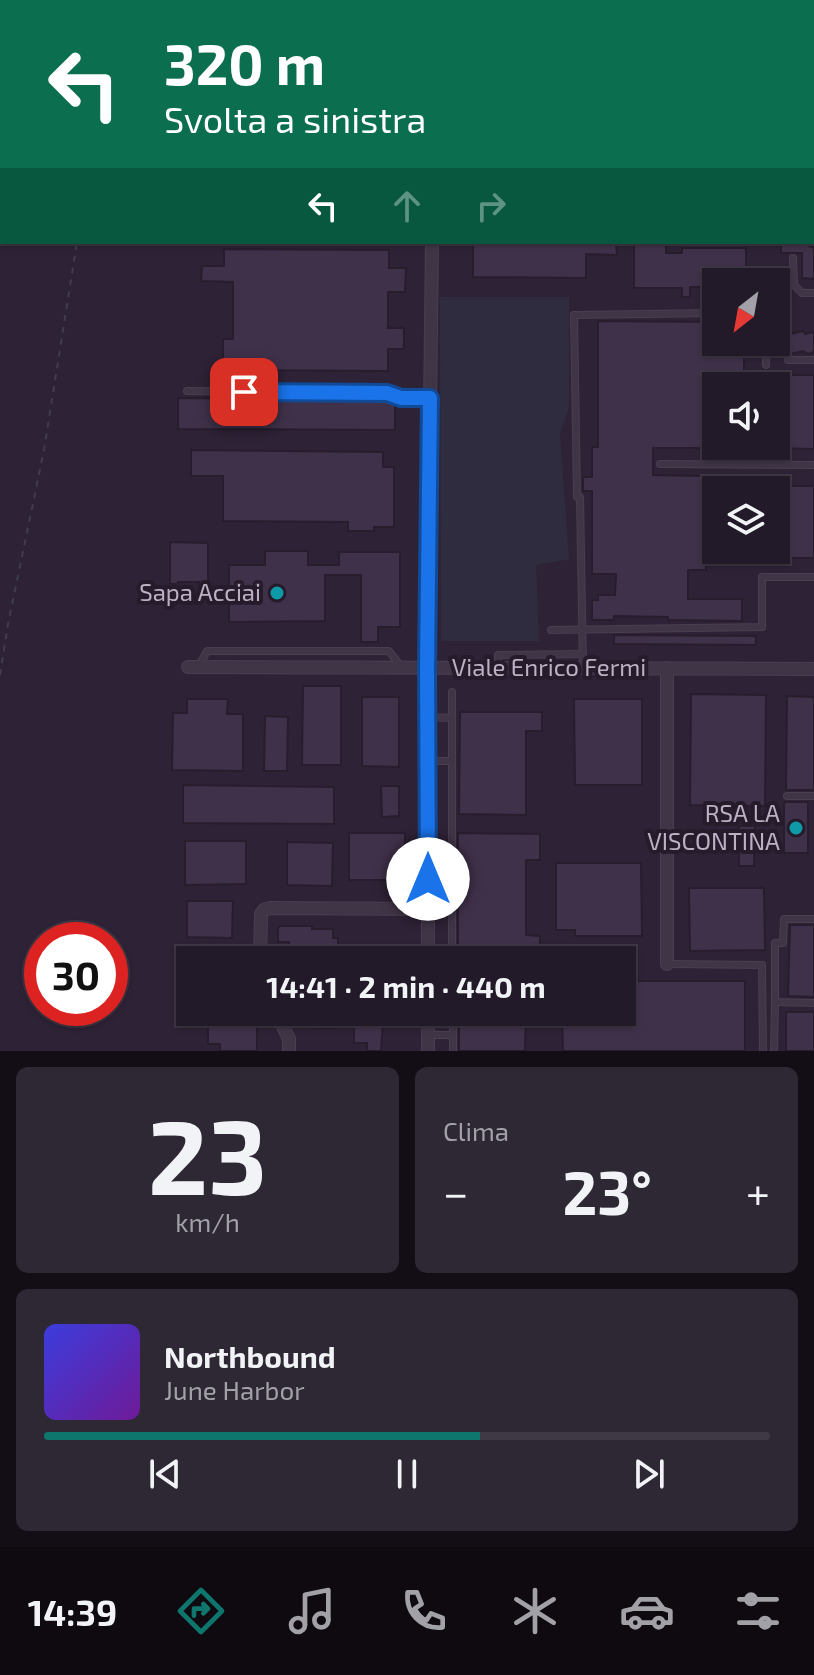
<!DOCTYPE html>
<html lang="it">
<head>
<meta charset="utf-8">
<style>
  body { margin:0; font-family:"Exo 2",sans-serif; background:#2e2734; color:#f1f3f6; height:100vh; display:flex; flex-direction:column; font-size:30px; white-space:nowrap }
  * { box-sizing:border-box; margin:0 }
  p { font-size:26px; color:#a2a1a8 }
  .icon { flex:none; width:44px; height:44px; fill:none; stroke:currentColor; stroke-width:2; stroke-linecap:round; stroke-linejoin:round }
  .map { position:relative; height:1051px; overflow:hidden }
  .side { display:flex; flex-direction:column; gap:16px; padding:16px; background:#130e16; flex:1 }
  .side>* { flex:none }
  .banner { position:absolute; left:0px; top:0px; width:814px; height:244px; box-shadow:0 2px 6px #0004,0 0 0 2px #3f3845; background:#0b6e4f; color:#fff; overflow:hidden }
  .needle { width:52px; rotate:211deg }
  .controls { position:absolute; left:702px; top:268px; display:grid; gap:16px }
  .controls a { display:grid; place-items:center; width:88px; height:88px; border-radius:0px; background:#221a28; box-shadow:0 2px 6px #0004,0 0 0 2px #3f3845; font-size:40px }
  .speed { position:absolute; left:24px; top:922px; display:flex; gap:16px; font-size:40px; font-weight:700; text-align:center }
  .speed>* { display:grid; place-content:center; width:104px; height:104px; border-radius:50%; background:#221a28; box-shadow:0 2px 6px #0004,0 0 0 2px #3f3845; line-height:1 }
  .speed .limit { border:12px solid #d22; background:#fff; color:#111 }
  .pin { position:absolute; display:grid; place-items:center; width:68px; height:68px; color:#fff; margin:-34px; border-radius:16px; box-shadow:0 4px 12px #0006 }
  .me { position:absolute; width:88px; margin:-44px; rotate:0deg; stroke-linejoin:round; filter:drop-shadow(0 0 6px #0008) }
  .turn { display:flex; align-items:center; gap:28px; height:168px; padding:0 32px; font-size:36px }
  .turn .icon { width:104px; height:104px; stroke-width:2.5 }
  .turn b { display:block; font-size:56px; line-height:68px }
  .lanes { display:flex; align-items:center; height:76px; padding:0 32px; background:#0003; justify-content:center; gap:40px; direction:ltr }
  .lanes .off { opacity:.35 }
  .big { font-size:60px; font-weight:700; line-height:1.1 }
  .side .tile { flex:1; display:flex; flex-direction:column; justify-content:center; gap:12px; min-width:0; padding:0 28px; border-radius:12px; background:#2e2734 }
  .side .dial { align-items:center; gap:0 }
  .dial b { font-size:104px; line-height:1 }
  .song { display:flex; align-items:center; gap:24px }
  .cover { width:96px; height:96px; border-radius:12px; background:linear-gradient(135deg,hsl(240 70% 55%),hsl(280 70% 35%)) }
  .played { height:8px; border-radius:4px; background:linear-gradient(90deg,#0f766e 60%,#3f3845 60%) }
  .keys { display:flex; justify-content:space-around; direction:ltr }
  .heat { display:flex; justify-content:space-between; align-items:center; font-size:44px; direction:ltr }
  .side .tiles { flex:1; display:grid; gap:16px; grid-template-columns:1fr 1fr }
  .tile:last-child { grid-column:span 2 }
  .trip { position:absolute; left:176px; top:946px; width:460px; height:80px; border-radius:0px; background:#221a28; box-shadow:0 2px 6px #0004,0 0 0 2px #3f3845; font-weight:700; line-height:80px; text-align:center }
  .menu { display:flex; height:128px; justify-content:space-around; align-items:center; background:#0e0a10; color:#a2a1a8 }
  .menu .icon { width:56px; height:56px }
  .menu .current { color:#0f766e }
  .menu b { font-size:36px; color:#f1f3f6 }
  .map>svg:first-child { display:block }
  .green { fill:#302c3f }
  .building { fill:#40314a; stroke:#271d2d; stroke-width:2 }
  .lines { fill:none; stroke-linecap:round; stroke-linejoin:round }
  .lane-casing { stroke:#493f50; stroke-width:8 }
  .street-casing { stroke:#493f50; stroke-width:14 }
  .path { stroke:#3f3d4f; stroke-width:2; stroke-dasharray:6 6; stroke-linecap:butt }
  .lane { stroke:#403547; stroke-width:6 }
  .street { stroke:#403547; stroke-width:12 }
  .route-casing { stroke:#114b97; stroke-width:20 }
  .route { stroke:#1a73e8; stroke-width:14 }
  .culture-dot { fill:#0f9aa8; stroke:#251b2b; stroke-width:3 }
  .labels { text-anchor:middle; stroke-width:8; stroke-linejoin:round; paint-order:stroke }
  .poi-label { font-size:24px; fill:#bcb0c3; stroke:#251b2b; text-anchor:end }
  .street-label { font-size:24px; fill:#bcb0c3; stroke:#251b2b }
</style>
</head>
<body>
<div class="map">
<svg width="814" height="1051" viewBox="0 0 814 1051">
  <rect width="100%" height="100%" fill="#2e2236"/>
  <!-- green -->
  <path class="green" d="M440,297H569V407L560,434L569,559L536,565L539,641H441Z"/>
  <!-- building -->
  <g class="building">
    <path d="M473,242H616L617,255L586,254V278L473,277Z"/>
    <path d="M634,242H666V253H682V248H746V269H755V282H716V287H690V297H682V288H634Z"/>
    <path d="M781,245H807L814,248V279L802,278V253H781Z"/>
    <path d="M224,249L389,250V268H406L405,292H388V328H404V349H388V371L223,370V339H233V282L201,281L202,266H224Z"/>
    <path d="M598,321L716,322V342H744V375H814V449L776,448V386H716V448H653V475L701,476V485H716V550H776V486H814V558H706V570H688V599H742V621L668,620V617L614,616V620H592V600H598V595H615L616,574H592V491H583V477H592V447H598Z"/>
    <path d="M804,331L805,334L814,332V352L808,354L803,351L790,354L785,335Z"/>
    <path d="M178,398L387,399L395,402V430L178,429Z"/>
    <path d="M191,450L383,452V467H394V527H374V531H348V522L223,521V476H191Z"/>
    <path d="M170,542L208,543V582L199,592V582H178V584H170Z"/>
    <path d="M265,551H308V565H339V552H400V627H378V642H361V575H325V621L229,622V565H265Z"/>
    <path d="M614,635L756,636V645L614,644Z"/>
    <path d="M303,686H341V765H302Z"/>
    <path d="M691,694L766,695L765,806L690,805Z"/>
    <path d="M787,696L814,697V790H786Z"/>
    <path d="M362,697H399V767L362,766Z"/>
    <path d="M187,699H228L227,714H243V771L172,770L173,713H187Z"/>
    <path d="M574,699H642V785H575Z"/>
    <path d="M460,712H542V731H526V815L459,814Z"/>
    <path d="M265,716L288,717L287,771H264Z"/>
    <path d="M183,785L334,787V824L183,823Z"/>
    <path d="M381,786H399V816L382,817Z"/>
    <path d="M786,802H808V853H784V803Z"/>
    <path d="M739,826H755L754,866H739Z"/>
    <rect x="349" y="833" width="56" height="47"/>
    <path d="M458,833L540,834V860H526V935L540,936V960H458Z"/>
    <path d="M185,841H246V884L185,885Z"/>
    <path d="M287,842L333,843L332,886L287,885Z"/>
    <path d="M556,863H641L642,936H575V930H556Z"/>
    <path d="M689,888H764L765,950L690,951Z"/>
    <path d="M187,901H233L232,938L187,937Z"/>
    <path d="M790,925H814V997L788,996Z"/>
    <path d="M280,926H312V929H333V938H338V960H289V942H278V929Z"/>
    <path d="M622,981H745V1051H563L562,1012H622Z"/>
    <path d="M202,1012H246V1027H257V1051H220V1044H208V1026H202Z"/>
    <rect x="315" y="1012" width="21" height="16"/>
    <path d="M459,1012H526L525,1051H459Z"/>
    <rect x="786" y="1012" width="28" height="39"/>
    <path d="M368,1022H383L381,1051H367V1043H354V1025H368Z"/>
  </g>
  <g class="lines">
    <!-- lane casing -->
    <g class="lane-casing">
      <g id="lane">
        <path d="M177,0V2"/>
        <path d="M688,0V2"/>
        <path d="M696,0L814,1"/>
        <path d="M812,118H814"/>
        <path d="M812,132H814"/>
        <path d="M812,226H814"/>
        <path d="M812,235H814"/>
        <path d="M812,242H814"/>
        <path d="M793,258L794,285L802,293H814"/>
        <path d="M766,342V365"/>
        <path d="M788,360H814"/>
        <path d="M187,391L387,393L401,398H430"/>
        <path d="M660,464L814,465"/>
        <path d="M551,630L762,627V577H814"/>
        <path d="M199,666L207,651H389L400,665"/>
        <path d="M498,668V655L583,654"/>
        <path d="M583,668L580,497H577L574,315L716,313"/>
        <path d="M452,692V960"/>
        <path d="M428,717L452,718"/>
        <path d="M428,761H452"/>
        <path d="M787,796H814"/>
        <path d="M428,909H452"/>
        <path d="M814,919H784L783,943H775V1002L814,1003"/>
        <path d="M668,964L762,965L763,1051"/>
        <path d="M453,1012V1051"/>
        <path d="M428,1035H453"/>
        <path d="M774,1051L775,1002"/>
      </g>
    </g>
    <!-- street casing -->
    <g class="street-casing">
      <g id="street">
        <path d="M434,2V0"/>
        <path d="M188,667L814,669"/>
        <path d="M667,668V964"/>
        <path d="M260,960L261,914L264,910L270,908L428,909"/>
        <path d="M428,960L427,668L432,242"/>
        <path d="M276,1012L289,1039V1051"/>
        <path d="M428,1051V1012"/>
      </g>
    </g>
    <!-- path -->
    <path class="path" d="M0,675L8,624L44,450L77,242"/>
    <!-- lane -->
    <use href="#lane" class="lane"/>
    <!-- street -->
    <use href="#street" class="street"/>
  </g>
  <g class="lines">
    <!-- route casing -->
    <g class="route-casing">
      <path id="route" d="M244,392L387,393L401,398H430L427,668L428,879"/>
    </g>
    <!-- route -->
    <use href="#route" class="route"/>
  </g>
  <!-- markers -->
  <g class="culture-dot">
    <circle cx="277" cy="593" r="8"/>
    <circle cx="796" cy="828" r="8"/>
  </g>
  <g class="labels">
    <!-- poi labels -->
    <g class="poi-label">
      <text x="261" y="601">Sapa Acciai</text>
      <text x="780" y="822">RSA LA<tspan x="780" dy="28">VISCONTINA</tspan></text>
    </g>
    <!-- street labels -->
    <g class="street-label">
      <text x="549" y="676">Viale Enrico Fermi</text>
    </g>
  </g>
</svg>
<div class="controls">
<a><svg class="needle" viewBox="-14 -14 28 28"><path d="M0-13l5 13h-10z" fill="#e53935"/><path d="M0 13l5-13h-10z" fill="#a2a1a8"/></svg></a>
<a><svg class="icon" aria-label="sound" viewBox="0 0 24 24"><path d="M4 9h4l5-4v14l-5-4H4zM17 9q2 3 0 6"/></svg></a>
<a><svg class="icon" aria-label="layers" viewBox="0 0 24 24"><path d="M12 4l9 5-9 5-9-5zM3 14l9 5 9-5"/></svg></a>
</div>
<div class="speed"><div class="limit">30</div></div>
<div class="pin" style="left:244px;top:392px;background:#d93025"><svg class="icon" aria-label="arrive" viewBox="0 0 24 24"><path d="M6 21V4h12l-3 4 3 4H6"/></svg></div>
<svg class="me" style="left:428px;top:879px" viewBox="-20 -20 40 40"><circle r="19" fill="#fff"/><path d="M0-13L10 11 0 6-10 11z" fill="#1a73e8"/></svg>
<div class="trip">14:41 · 2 min · 440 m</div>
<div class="banner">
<div class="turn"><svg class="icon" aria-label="left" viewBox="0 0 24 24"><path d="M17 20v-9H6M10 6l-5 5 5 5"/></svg><div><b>320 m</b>Svolta a sinistra</div></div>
<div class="lanes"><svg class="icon" aria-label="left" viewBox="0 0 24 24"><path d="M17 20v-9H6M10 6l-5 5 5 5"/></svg><svg class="icon off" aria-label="ahead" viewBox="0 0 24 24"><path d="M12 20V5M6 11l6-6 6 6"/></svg><svg class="icon off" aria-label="right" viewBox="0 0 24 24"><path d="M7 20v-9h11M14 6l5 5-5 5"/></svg></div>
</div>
</div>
<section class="side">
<div class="tiles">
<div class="tile dial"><b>23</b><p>km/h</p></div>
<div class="tile"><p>Clima</p>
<div class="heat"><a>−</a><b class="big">23°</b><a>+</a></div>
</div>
<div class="tile">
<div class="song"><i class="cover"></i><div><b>Northbound</b><p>June Harbor</p></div></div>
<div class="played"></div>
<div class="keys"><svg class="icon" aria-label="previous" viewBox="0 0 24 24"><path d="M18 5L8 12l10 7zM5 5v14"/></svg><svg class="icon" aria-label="pause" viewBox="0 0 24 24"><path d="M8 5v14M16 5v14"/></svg><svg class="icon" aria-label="next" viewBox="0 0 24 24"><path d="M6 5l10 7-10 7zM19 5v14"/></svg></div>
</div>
</div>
</section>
<nav class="menu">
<b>14:39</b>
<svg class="icon current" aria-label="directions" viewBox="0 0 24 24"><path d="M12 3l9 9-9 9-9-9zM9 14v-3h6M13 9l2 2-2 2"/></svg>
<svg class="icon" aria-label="music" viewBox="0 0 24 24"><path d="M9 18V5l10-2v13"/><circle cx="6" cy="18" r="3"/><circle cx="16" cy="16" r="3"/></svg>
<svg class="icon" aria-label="phone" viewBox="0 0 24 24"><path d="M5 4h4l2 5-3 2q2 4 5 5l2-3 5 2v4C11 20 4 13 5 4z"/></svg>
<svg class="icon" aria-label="climate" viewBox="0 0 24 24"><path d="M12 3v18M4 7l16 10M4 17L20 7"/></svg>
<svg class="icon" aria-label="car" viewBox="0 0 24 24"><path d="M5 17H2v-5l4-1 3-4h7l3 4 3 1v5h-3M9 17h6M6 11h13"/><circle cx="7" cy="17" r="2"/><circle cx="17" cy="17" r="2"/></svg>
<svg class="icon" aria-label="filters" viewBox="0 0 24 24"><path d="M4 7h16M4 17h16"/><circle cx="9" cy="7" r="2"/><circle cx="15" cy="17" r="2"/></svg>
</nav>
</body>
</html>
